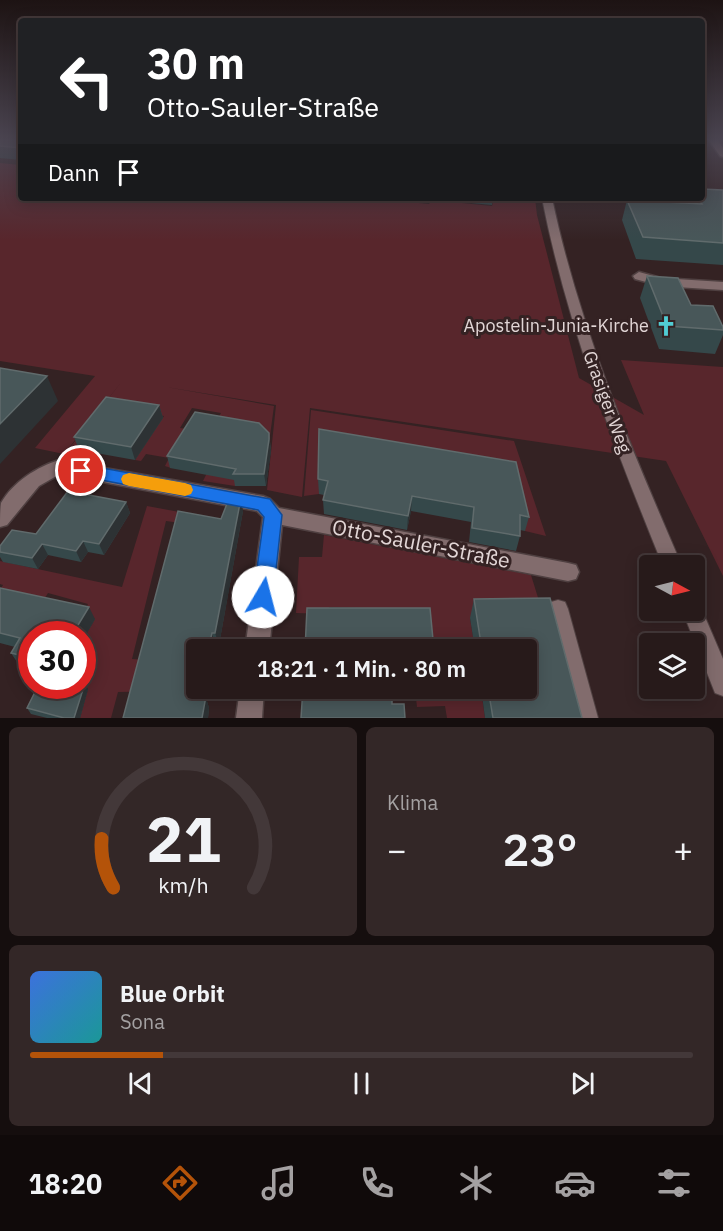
<!DOCTYPE html>
<html lang="de">
<head>
<meta charset="utf-8">
<style>
  body { margin:0; font-family:"IBM Plex Sans",sans-serif; background:#332727; color:#f1f3f6; height:100vh; display:flex; flex-direction:column; font-size:22px; white-space:nowrap }
  * { box-sizing:border-box; margin:0 }
  p { font-size:20px; color:#a4a1a2 }
  .icon { flex:none; width:33px; height:33px; fill:none; stroke:currentColor; stroke-width:2; stroke-linecap:round; stroke-linejoin:round }
  .map { position:relative; height:718px; overflow:hidden }
  .drawer { display:flex; flex-direction:column; gap:9px; padding:9px; background:#150e0e; flex:1 }
  .drawer>* { flex:none }
  .banner { position:absolute; left:18px; top:18px; width:687px; height:183px; border-radius:6px; box-shadow:0 3px 15px #0003,0 0 0 2px #433839; background:#202124; color:#fff; overflow:hidden }
  .needle { width:39px; rotate:97deg }
  .fabs { position:absolute; left:639px; top:555px; display:grid; gap:12px }
  .fabs a { display:grid; place-items:center; width:66px; height:66px; border-radius:6px; background:#271a1a; box-shadow:0 3px 15px #0003,0 0 0 2px #433839; font-size:30px }
  .speed { position:absolute; left:18px; top:621px; display:flex; gap:12px; font-size:30px; font-weight:700; text-align:center }
  .speed>* { display:grid; place-content:center; width:78px; height:78px; border-radius:50%; background:#271a1a; box-shadow:0 3px 15px #0003,0 0 0 2px #433839; line-height:1 }
  .speed .limit { border:9px solid #d22; background:#fff; color:#111 }
  .pin { position:absolute; display:grid; place-items:center; width:51px; height:51px; color:#fff; margin:-26px; border:3px solid #fff; border-radius:50%; box-shadow:0 2px 6px #0007 }
  .me { position:absolute; width:66px; margin:-33px; rotate:8deg; stroke-linejoin:round; filter:drop-shadow(0 0 4px #0008) }
  .turn { display:flex; align-items:center; gap:21px; height:126px; padding:0 30px; font-size:27px }
  .turn .icon { width:78px; height:78px; stroke-width:2.5 }
  .turn b { display:block; font-size:42px; line-height:51px }
  .then { display:flex; align-items:center; height:57px; padding:0 30px; background:#0003; gap:12px; font-size:22px }
  .big { font-size:45px; font-weight:600; line-height:1.1 }
  .drawer .tile { flex:1; display:flex; flex-direction:column; justify-content:center; gap:9px; min-width:0; padding:0 21px; border-radius:9px; background:#332727 }
  .drawer .dial { align-items:center; gap:0 }
  .dial svg { height:156px; overflow:visible; fill:none; stroke:#433839; stroke-width:7; stroke-linecap:round; text-anchor:middle }
  .dial text { fill:#f1f3f6; stroke:none }
  .song { display:flex; align-items:center; gap:18px }
  .cover { width:72px; height:72px; border-radius:9px; background:linear-gradient(135deg,hsl(220 70% 55%),hsl(180 70% 35%)) }
  .played { height:6px; border-radius:3px; background:linear-gradient(90deg,#b45309 20%,#433839 20%) }
  .keys { display:flex; justify-content:space-around; direction:ltr }
  .heat { display:flex; justify-content:space-between; align-items:center; font-size:33px; direction:ltr }
  .drawer .tiles { flex:1; display:grid; gap:9px; grid-template-columns:1fr 1fr }
  .tile:last-child { grid-column:span 2 }
  .trip { position:absolute; left:186px; top:639px; width:351px; height:60px; border-radius:6px; background:#271a1a; box-shadow:0 3px 15px #0003,0 0 0 2px #433839; font-weight:600; line-height:60px; text-align:center }
  .dock { display:flex; height:96px; justify-content:space-around; align-items:center; background:#100a0a; color:#a4a1a2 }
  .dock .icon { width:42px; height:42px }
  .dock .current { color:#b45309 }
  .dock b { font-size:27px; color:#f1f3f6 }
  .map>svg:first-child { display:block }
  .green { fill:#58262c }
  .lines { fill:none; stroke-linecap:round; stroke-linejoin:round }
  .service-casing { stroke:#4f4041; stroke-width:2 }
  .minor-casing { stroke:#4f4041; stroke-width:3 }
  .service { fill:#826c6d; fill-rule:evenodd }
  .minor { fill:#826c6d; fill-rule:evenodd }
  .wall { fill:#35484a }
  .shaded-wall { fill:#2d3234 }
  .building { fill:#485759; stroke:#606b6c; stroke-width:1.5 }
  .route { fill:#1a73e8; stroke:#114b97; stroke-width:1.5 }
  .slow { fill:#f59e0b }
  .labels { text-anchor:middle; stroke-width:6; stroke-linejoin:round; paint-order:stroke }
  .poi-label { font-size:18px; fill:#e2d6d6; stroke:#342223; text-anchor:end }
  .street-label { font-size:18px; fill:#e2d6d6; stroke:#342223 }
  .near-street-label { font-size:21px; fill:#e2d6d6; stroke:#342223 }
</style>
</head>
<body>
<div class="map">
<svg width="723" height="718" viewBox="0 0 723 718">
  <rect width="100%" height="100%" fill="#342223"/>
  <!-- green -->
  <g class="green">
    <path d="M0,163L21,165V198H368L429,204L432,200L492,206L494,199L535,198L537,215L579,378L644,415L621,360L723,367V576L666,461L310,408L302,497L267,490L276,405L166,387L274,406L269,443L243,470L235,486L203,481L207,473L214,426L221,413L192,408L180,428L193,430L171,468L165,466L169,458L146,454L141,461L135,460L164,416L149,413L101,454L96,461L64,455L123,380L64,454L35,448L95,376L0,361Z"/>
    <path d="M311,410L514,441L546,536L525,531L512,476L320,444L319,494L304,496Z"/>
    <path d="M147,506L228,521L181,523L166,521L132,659L147,660L176,691L118,692L111,718H80L88,689L82,686L83,649L86,643L83,640L95,619L82,616L88,604L48,593L43,601L0,590L3,585L0,584V561L122,587Z"/>
    <path d="M324,535L531,575L544,617L470,618L475,649L432,650L368,608L329,607L328,614L296,613L299,557H322Z"/>
    <path d="M415,689H481L485,718H447L445,706L417,707Z"/>
  </g>
  <g class="lines">
    <!-- service casing -->
    <g class="service-casing">
      <g id="service">
        <path d="M542,198H552C579,327 630,445 682,566H663C614,445 567,326 542,198Z"/>
        <path d="M558,600L565,602L568,609L598,718H576L548,609L551,602Z"/>
        <path d="M694,602L699,603L723,659V696L715,693L682,610H694Z"/>
      </g>
    </g>
    <!-- minor casing -->
    <g class="minor-casing">
      <g id="minor">
        <path d="M708,139H717L723,148V157L720,156Z"/>
        <path d="M639,272L661,278L723,282V290L661,286L635,279L633,276Z"/>
        <path d="M59,460L263,496L270,499L279,508L568,563L576,565L579,572L576,579L568,581L282,525L269,650H245L263,517L257,511L60,474L39,486L7,525L0,527C0,520 0,509 1,503C13,482 37,467 59,460Z"/>
        <path d="M240,688H264L262,718H236Z"/>
      </g>
    </g>
    <!-- service -->
    <use href="#service" class="service"/>
    <!-- minor -->
    <use href="#minor" class="minor"/>
  </g>
  <!-- wall -->
  <g class="wall">
    <path d="M0,139H21V160L0,158Z"/>
    <path d="M723,190V265L636,259L622,220L627,200L687,203L689,198H702Z"/>
    <path d="M419,198H493L492,205Z"/>
    <path d="M647,276L723,327V335L715,354L659,349L640,298Z"/>
    <path d="M159,405L163,418L135,460L79,450L74,437Z"/>
    <path d="M269,433L271,450L266,486H235L234,480L170,468L167,456Z"/>
    <path d="M318,479L529,517L525,531L520,530V536L516,551L469,542L471,522L411,511L407,530L324,514L323,500L324,495L319,494Z"/>
    <path d="M126,502L130,513L104,555L88,552L81,562L48,555L38,569L3,562L0,557V546L36,534Z"/>
    <path d="M243,511L219,645H215L196,688H207L206,698L209,708L208,718H123L221,519Z"/>
    <path d="M0,588L95,619L84,638L86,642L82,649V634H32V668L19,665L11,653L15,647L0,643Z"/>
    <path d="M550,598L582,718H485L481,688H526V650H475L470,618L474,599Z"/>
    <path d="M88,689L80,718H47L31,714L27,708Z"/>
  </g>
  <!-- shaded-wall -->
  <g class="shaded-wall">
    <path d="M47,376L58,401L0,464V424Z"/>
    <path d="M159,405L163,418L135,460L131,447Z"/>
    <path d="M269,439L271,450L266,486L264,474Z"/>
    <path d="M412,496L411,511L407,530L408,516Z"/>
    <path d="M241,498L243,511L219,645L215,633Z"/>
    <path d="M126,502L130,513L104,555L99,544Z"/>
    <path d="M83,541L88,552L81,562L76,551Z"/>
    <path d="M42,544L48,555L38,569L32,558Z"/>
    <path d="M89,607L95,619L84,638L86,642L82,649V634H77L75,630Z"/>
    <path d="M212,633L215,645L214,650H208Z"/>
    <path d="M85,683L88,689L80,718H74Z"/>
    <path d="M202,688H207L206,698L209,708L208,718H202L200,696Z"/>
  </g>
  <!-- building -->
  <g class="building">
    <path d="M0,139H21V148L0,146Z"/>
    <path d="M702,189L723,190V243L643,237L627,200L702,204L698,198H702Z"/>
    <path d="M647,276L678,278L691,305L713,306L723,327V330L667,326Z"/>
    <path d="M0,368L47,376L0,424Z"/>
    <path d="M106,397L159,405L131,447L74,437Z"/>
    <path d="M195,412L259,423L269,433V439L264,474H233L236,469L167,456Z"/>
    <path d="M319,429L516,462L529,517L520,515V536L472,528L474,507L412,496L408,516L323,500L328,481L318,479Z"/>
    <path d="M68,491L126,502L99,544L83,541L76,551L42,544L32,558L0,552V546L12,530L36,534Z"/>
    <path d="M230,496L241,498L215,633H212L208,650H196V688H202L200,696H206L202,718H123L178,511L221,519Z"/>
    <path d="M0,588L89,607L75,630L80,631L77,634H32V658L11,653L20,638L0,633Z"/>
    <path d="M550,598L582,718H493L488,688H526V650H482L474,599Z"/>
    <path d="M307,608H430L434,650H305Z"/>
    <path d="M82,682L85,683L74,718H64L27,708L38,686H82Z"/>
    <path d="M303,688H392V704H404L405,718H301Z"/>
  </g>
  <!-- sky -->
  <linearGradient id="sky" x2="0" y2="1"><stop stop-color="#1d1313"/><stop offset="0.58" stop-color="#4a4450"/><stop offset="1" stop-color="#4a4450" stop-opacity="0"/></linearGradient>
  <rect width="723" height="240" fill="url(#sky)"/>
  <!-- route -->
  <path class="route" d="M81,464L270,499L282,515L273,597L270,604L263,606L256,604L253,597L264,517L258,510L75,475L73,471L75,466Z"/>
  <!-- slow -->
  <path class="slow" d="M129,473L185,483L191,485L193,490L191,494L185,496L129,486L123,484L121,479L123,475Z"/>
  <!-- icons -->
  <defs>
    <g id="church-bare" transform="scale(1.62)"><path d="M-1.2-6h2.4v3.5h3.3v2.4h-3.3V6h-2.4V-.1h-3.3v-2.4h3.3Z" fill="#51ccd3" stroke="#342223" stroke-width="2.5" paint-order="stroke"/></g>
  </defs>
  <g fill-rule="evenodd">
    <use href="#church-bare" x="666" y="326"/>
  </g>
  <g class="labels">
    <!-- poi labels -->
    <g class="poi-label">
      <text x="649" y="332">Apostelin-Junia-Kirche</text>
    </g>
    <!-- street labels -->
    <g class="street-label">
      <text transform="translate(607 402) rotate(70)" y="6">Grasiger Weg</text>
    </g>
    <!-- near-street labels -->
    <g class="near-street-label">
      <text transform="translate(421 544) rotate(11)" y="7">Otto-Sauler-Straße</text>
    </g>
  </g>
</svg>
<div class="fabs">
<a><svg class="needle" viewBox="-14 -14 28 28"><path d="M0-13l5 13h-10z" fill="#e53935"/><path d="M0 13l5-13h-10z" fill="#a4a1a2"/></svg></a>
<a><svg class="icon" aria-label="layers" viewBox="0 0 24 24"><path d="M12 4l9 5-9 5-9-5zM3 14l9 5 9-5"/></svg></a>
</div>
<div class="speed"><div class="limit">30</div></div>
<div class="pin" style="left:81px;top:471px;background:#d93025"><svg class="icon" aria-label="arrive" viewBox="0 0 24 24"><path d="M6 21V4h12l-3 4 3 4H6"/></svg></div>
<svg class="me" style="left:263px;top:597px" viewBox="-20 -20 40 40"><circle r="19" fill="#fff"/><path d="M0-13L10 11 0 6-10 11z" fill="#1a73e8"/></svg>
<div class="trip">18:21 · 1 Min. · 80 m</div>
<div class="banner">
<div class="turn"><svg class="icon" aria-label="left" viewBox="0 0 24 24"><path d="M17 20v-9H6M10 6l-5 5 5 5"/></svg><div><b>30 m</b>Otto-Sauler-Straße</div></div>
<div class="then">Dann<svg class="icon" aria-label="arrive" viewBox="0 0 24 24"><path d="M6 21V4h12l-3 4 3 4H6"/></svg></div>
</div>
</div>
<section class="drawer">
<div class="tiles">
<div class="tile dial"><svg viewBox="0 0 100 80">
<path d="M14 69A42 42 0 1 1 86 69"/>
<path d="M14 69A42 42 0 0 1 8 44" stroke="#b45309"/>
<text x="50" y="56" font-size="32" font-weight="700">21</text>
<text x="50" y="72" font-size="11">km/h</text>
</svg></div>
<div class="tile"><p>Klima</p>
<div class="heat"><a>−</a><b class="big">23°</b><a>+</a></div>
</div>
<div class="tile">
<div class="song"><i class="cover"></i><div><b>Blue Orbit</b><p>Sona</p></div></div>
<div class="played"></div>
<div class="keys"><svg class="icon" aria-label="previous" viewBox="0 0 24 24"><path d="M18 5L8 12l10 7zM5 5v14"/></svg><svg class="icon" aria-label="pause" viewBox="0 0 24 24"><path d="M8 5v14M16 5v14"/></svg><svg class="icon" aria-label="next" viewBox="0 0 24 24"><path d="M6 5l10 7-10 7zM19 5v14"/></svg></div>
</div>
</div>
</section>
<nav class="dock">
<b>18:20</b>
<svg class="icon current" aria-label="directions" viewBox="0 0 24 24"><path d="M12 3l9 9-9 9-9-9zM9 14v-3h6M13 9l2 2-2 2"/></svg>
<svg class="icon" aria-label="music" viewBox="0 0 24 24"><path d="M9 18V5l10-2v13"/><circle cx="6" cy="18" r="3"/><circle cx="16" cy="16" r="3"/></svg>
<svg class="icon" aria-label="phone" viewBox="0 0 24 24"><path d="M5 4h4l2 5-3 2q2 4 5 5l2-3 5 2v4C11 20 4 13 5 4z"/></svg>
<svg class="icon" aria-label="climate" viewBox="0 0 24 24"><path d="M12 3v18M4 7l16 10M4 17L20 7"/></svg>
<svg class="icon" aria-label="car" viewBox="0 0 24 24"><path d="M5 17H2v-5l4-1 3-4h7l3 4 3 1v5h-3M9 17h6M6 11h13"/><circle cx="7" cy="17" r="2"/><circle cx="17" cy="17" r="2"/></svg>
<svg class="icon" aria-label="filters" viewBox="0 0 24 24"><path d="M4 7h16M4 17h16"/><circle cx="9" cy="7" r="2"/><circle cx="15" cy="17" r="2"/></svg>
</nav>
</body>
</html>
